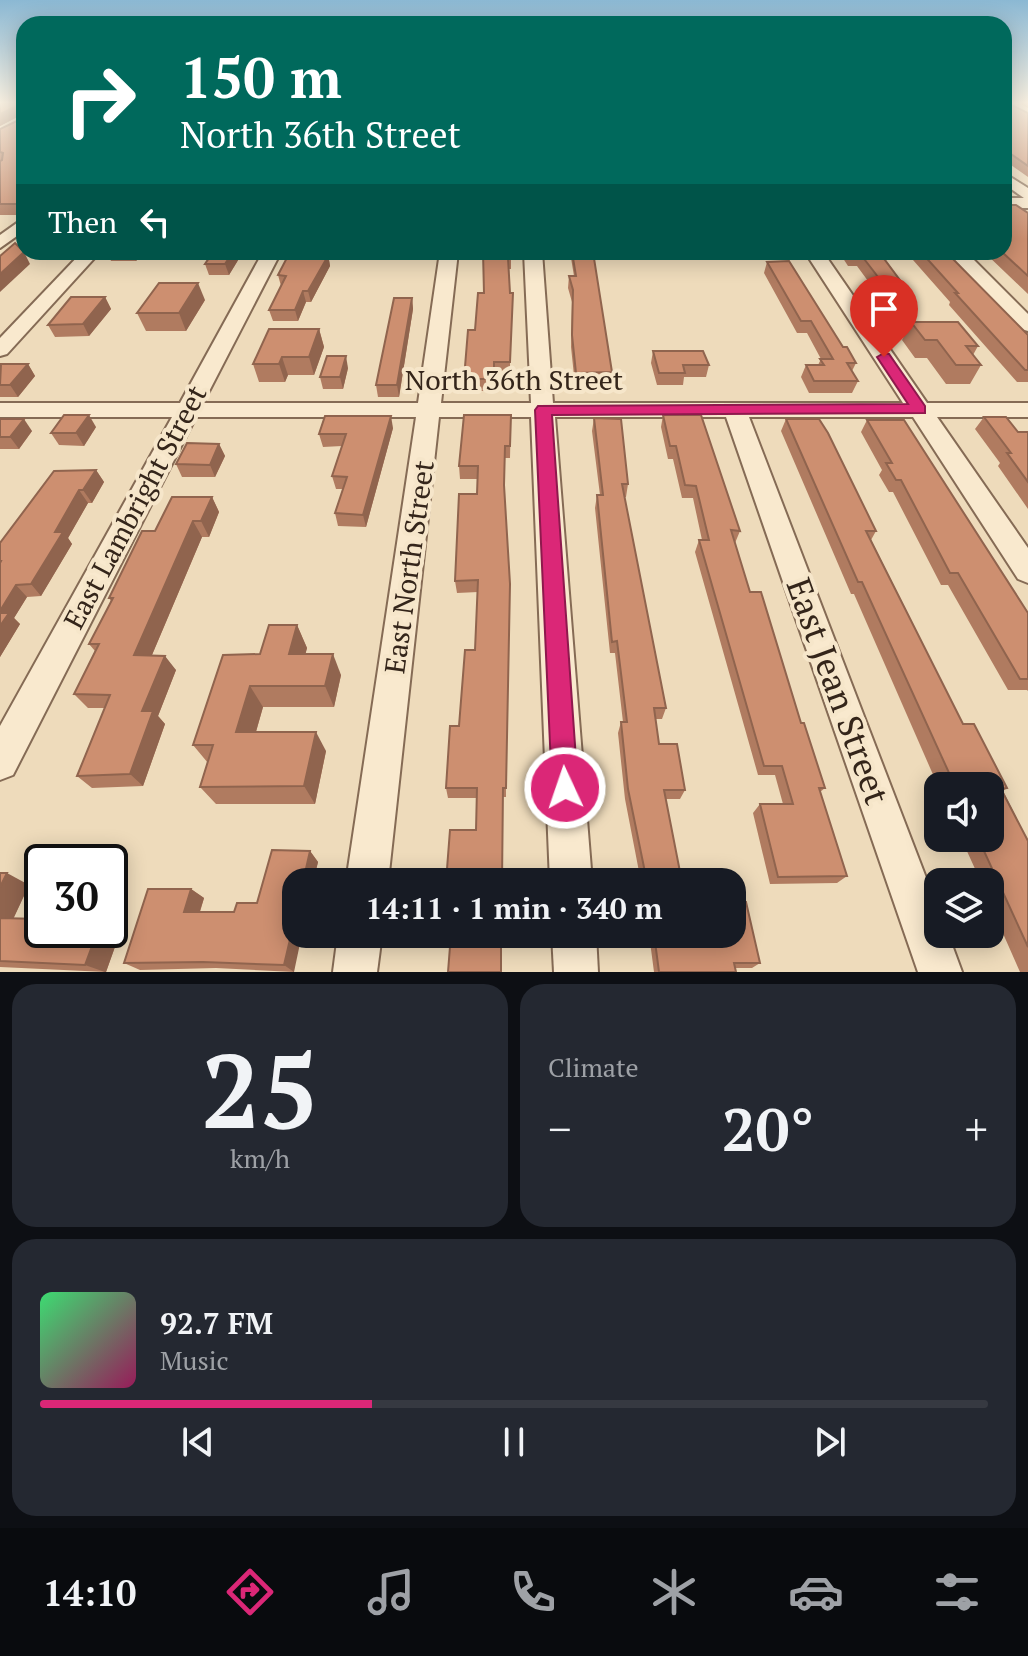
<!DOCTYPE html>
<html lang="en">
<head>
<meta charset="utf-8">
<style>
  body { margin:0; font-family:"PT Serif",serif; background:#242831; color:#f1f3f6; height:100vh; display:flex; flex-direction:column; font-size:30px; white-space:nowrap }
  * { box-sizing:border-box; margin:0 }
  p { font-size:26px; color:#9ea1a6 }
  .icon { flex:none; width:44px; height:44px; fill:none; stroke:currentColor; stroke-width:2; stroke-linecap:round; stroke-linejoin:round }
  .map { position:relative; height:972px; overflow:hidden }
  .side { display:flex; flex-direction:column; gap:12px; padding:12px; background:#0d0f14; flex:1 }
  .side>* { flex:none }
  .top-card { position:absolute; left:16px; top:16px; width:996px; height:244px; border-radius:24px; box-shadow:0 4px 20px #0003; background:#00695c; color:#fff; overflow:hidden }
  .fabs { position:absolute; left:924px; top:772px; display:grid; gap:16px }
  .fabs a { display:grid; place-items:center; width:80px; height:80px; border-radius:16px; background:#171b24; box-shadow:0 4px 20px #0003; font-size:40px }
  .speed { position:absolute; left:24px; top:844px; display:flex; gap:16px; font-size:40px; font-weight:700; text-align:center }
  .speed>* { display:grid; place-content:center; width:104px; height:104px; border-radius:50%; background:#171b24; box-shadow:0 4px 20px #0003; line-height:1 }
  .speed .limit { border:4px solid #111; border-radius:12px; background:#fff; color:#111 }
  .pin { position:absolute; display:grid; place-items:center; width:68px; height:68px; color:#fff; margin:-82px -34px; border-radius:50% 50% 50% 0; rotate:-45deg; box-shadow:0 0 8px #0007 }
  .pin .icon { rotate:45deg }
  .me { position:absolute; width:88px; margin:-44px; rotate:357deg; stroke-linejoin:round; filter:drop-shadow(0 0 6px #0008) }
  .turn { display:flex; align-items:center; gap:28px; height:168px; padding:0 32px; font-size:36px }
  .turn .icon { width:104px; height:104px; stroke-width:2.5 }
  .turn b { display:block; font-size:56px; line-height:68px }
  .then { display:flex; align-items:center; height:76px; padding:0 32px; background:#0003; gap:16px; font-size:30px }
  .big { font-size:60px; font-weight:800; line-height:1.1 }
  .side .card { flex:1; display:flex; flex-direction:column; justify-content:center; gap:12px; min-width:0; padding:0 28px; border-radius:24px; background:#242831 }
  .side .dial { align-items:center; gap:0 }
  .dial b { font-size:104px; line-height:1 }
  .song { display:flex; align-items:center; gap:24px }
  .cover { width:96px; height:96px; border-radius:12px; background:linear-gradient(135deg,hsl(140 70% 55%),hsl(330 70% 35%)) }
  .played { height:8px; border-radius:4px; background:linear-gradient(90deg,#db2777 35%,#363941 35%) }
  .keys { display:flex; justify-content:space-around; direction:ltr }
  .heat { display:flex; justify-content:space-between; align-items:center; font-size:44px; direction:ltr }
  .side .tiles { flex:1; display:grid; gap:12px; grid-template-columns:1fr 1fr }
  .card:last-child { grid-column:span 2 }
  .trip { position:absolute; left:282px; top:868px; width:464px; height:80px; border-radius:24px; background:#171b24; box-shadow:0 4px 20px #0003; font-weight:800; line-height:80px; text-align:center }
  .menu { display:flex; height:128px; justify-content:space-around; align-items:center; background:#090b0e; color:#9ea1a6 }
  .menu .icon { width:56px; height:56px }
  .menu .on { color:#db2777 }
  .menu b { font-size:36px; color:#f1f3f6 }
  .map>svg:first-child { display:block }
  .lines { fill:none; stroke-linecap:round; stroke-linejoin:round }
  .minor-casing { stroke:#856b55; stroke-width:4 }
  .minor { fill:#f9e9ce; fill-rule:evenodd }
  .wall { fill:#b07b60 }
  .shaded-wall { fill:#90644e }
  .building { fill:#cd8f70; stroke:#90644e; stroke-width:2 }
  .route { fill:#db2777; stroke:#8e194d; stroke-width:2 }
  .labels { text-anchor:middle; stroke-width:8; stroke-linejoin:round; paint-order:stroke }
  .street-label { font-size:28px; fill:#34251a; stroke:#f6e6ca }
  .near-street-label { font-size:34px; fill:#34251a; stroke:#f6e6ca }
</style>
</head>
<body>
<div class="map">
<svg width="1028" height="972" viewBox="0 0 1028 972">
  <rect width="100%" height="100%" fill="#eedbbb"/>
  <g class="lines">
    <!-- minor casing -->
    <g class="minor-casing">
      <g id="minor">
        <path d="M1004,173L1028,188V208H1004V198H1024L1004,184Z"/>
        <path d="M24,218V231L0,248V235Z"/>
        <path d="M82,252H100L7,354L0,356V338Z"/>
        <path d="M263,252H281L203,403H418L440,252H458L441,403H531L524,252H542L553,403H903L805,252H823L927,403H1028V417H937L1028,548V583L1018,579L913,417H749L938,909V934H948L962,972H918L726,417H555L592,882H550L531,417H439L388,882H346L416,417H196L13,775L0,780V726L172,417H0V403H180Z"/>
        <path d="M947,252H966L1028,314V331L1021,329Z"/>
        <path d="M338,934H382L377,972H333Z"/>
        <path d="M552,934H596L598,972H554Z"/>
      </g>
    </g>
    <!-- minor -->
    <use href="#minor" class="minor"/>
  </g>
  <!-- wall -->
  <g class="wall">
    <path d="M0,103H24V215H0V161L2,160H0V129L21,119V115L0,126Z"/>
    <path d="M1004,103L1028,113V177L1004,160Z"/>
    <path d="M1019,103H1028V108Z"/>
    <path d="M1028,213V294L984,252H1004Z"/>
    <path d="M107,252H144L136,261H111Z"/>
    <path d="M243,252L229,275H209L205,264Z"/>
    <path d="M290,252H332L329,260L330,266L311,302H306L298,321H273L269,310L281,286L278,275Z"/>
    <path d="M511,252V269H508L510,293V374H494V391H465L464,379L484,293Z"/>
    <path d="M570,252H593L612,372L611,384L575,385L571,347L572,302L568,288L569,276H574Z"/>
    <path d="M839,252H880L911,295L906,307H887L857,266H848Z"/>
    <path d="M908,252H946L1028,335V382H1017L949,305L950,302L913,260L914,258Z"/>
    <path d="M767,262L856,363L852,371L858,381L852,393H809L801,377L806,365H818L821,359L807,333H797L764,273Z"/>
    <path d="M105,297L111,309L89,336L55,337L48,325Z"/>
    <path d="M412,298L413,309L399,397H378L376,385Z"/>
    <path d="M205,300L186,331H146L137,313Z"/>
    <path d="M911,322L978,346L973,355L981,365L970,384H946L927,358H915L902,340Z"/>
    <path d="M319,329L324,347L314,375H288L285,382H259L253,364Z"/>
    <path d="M653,351L709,365L706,377H684L683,385H657L651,363Z"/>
    <path d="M28,364L35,376L18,397H0V365Z"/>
    <path d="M348,368L343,389H323L320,377Z"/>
    <path d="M511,415L510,458H505V490L506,797H503L476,830L477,798H448L446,788L475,650L478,592L457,593L455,581L477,494L478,479H460L459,466Z"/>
    <path d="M663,415L740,531L735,543L750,592L825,788L820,792L847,876L837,883L770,884L753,813L760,804H783L775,775H758L695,552L699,540H702L693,498H682L673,459H668L661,427Z"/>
    <path d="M984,417L1018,432H1028V509L998,466L1000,463L975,429Z"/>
    <path d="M594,418L628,484L626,497H624L666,708L662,719H655L659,744L685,790L680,799H666L682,882H641L625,799L618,733L621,722H623L615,653H610L595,508L597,495H600L592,431Z"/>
    <path d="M0,419L32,431L19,449H0Z"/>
    <path d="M786,419L876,531L871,540L963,724L1007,788L1003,791L1028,841V972H1020L990,904V882H981L961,838H990V786H938L854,594H851L781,431Z"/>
    <path d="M867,420L1028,613V691L1027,690H1008L948,585H941L893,492H889L879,475L882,470L861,432Z"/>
    <path d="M96,427L84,446L59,445L51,433Z"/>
    <path d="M393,428L366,527L338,526L335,513L343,489H336L332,476L342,446L323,447L319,434Z"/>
    <path d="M219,444L225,456L215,477H182L176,464Z"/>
    <path d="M96,470L104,482L92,503H88L68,538L72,544L41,596L27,597L14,618L20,624L0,657V543Z"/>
    <path d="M212,497L219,512L209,537H202L152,655L176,670L158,716L165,724L143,786L92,788L77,776L105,708H88L74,694L95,651L89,644L111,601L109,598L155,531Z"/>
    <path d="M297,625L307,648L305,654L341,675L334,707H263L256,732L326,751L315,804H216L200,787L208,763L193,745L260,654Z"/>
    <path d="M310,851L318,862L313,882H296L294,972L216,968L140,970L124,963L191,889L204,898L200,912H234L257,903Z"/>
    <path d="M0,873L29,885L13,919H40L126,916L106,972L0,967Z"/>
    <path d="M649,934H732L760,963L752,968H735L736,972H654Z"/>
  </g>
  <!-- shaded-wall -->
  <g class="shaded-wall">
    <path d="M18,105L23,114L0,126V114Z"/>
    <path d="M24,252L30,264L0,292V274Z"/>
    <path d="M132,252H144L136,261Z"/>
    <path d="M233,252H243L229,275L225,264Z"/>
    <path d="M326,252H332L329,260L330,266L311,302L308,291Z"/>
    <path d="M198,283L205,300L186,331L179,313Z"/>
    <path d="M303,291L306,302L298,321L295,310Z"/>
    <path d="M105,297L111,309L89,336L83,324Z"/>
    <path d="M412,298L413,309L399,397L397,385Z"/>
    <path d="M319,329L324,347L314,375L309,357Z"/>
    <path d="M346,356L348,368L343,389L340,377Z"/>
    <path d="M282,357L288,375L285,382L279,364Z"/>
    <path d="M28,364L35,376L18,397L10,385Z"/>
    <path d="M89,415L96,427L84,446L76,433Z"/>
    <path d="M391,416L393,428L366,527L363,515Z"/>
    <path d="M24,419L32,431L19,449L10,437Z"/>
    <path d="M219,444L225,456L215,477L210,465Z"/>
    <path d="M96,470L104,482L92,503L83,490Z"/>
    <path d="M79,490L88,503L68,538L72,544L41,596L31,584L55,532Z"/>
    <path d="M212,497L219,512L209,537L201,521Z"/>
    <path d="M193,521L202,537L146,669L134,655Z"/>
    <path d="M16,585L27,597L14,618L20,624L0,657V611Z"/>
    <path d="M297,625L307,648L300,676L289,654Z"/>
    <path d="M333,654L341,675L334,707L325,686Z"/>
    <path d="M165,656L176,670L158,716L165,724L143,786L130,774L142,711Z"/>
    <path d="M250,686L263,707L250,752L236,732Z"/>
    <path d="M316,732L326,751L315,804L304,786Z"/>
    <path d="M109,851L127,863L110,906V862H104Z"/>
    <path d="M310,851L318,862L313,882H303Z"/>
    <path d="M7,873L29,885L9,928L0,924V887Z"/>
    <path d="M191,889L204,898L197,920L184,912Z"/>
    <path d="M110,907L126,916L106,972H105L85,965L98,930H110Z"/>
    <path d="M296,914V934H302L294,972L284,965Z"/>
  </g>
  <!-- building -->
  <g class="building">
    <path d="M0,103H24V204H0V161L2,160L3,153L0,152V129L21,119L22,106L18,105L0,114Z"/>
    <path d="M1004,103H1008L1028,113V166L1004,149Z"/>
    <path d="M1004,205H1016L1028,213V276L1002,252H1004Z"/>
    <path d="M15,243L24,252L0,274V256Z"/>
    <path d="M213,252H233L225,264H205Z"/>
    <path d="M290,252H326L324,256H328L308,291H303L295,310H269L286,276L278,275Z"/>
    <path d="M483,252H511V258H508L510,293H513L510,362H494V379H464L468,330H475L478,293H484Z"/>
    <path d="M572,252H593L612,372L576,373L572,335L573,290L569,276H576Z"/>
    <path d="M851,252H879L911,295H892L861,255H852Z"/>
    <path d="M921,252H946L1028,335V370H1025L955,293H958Z"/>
    <path d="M789,261L843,347H847L856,363H847L858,381H814L806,365H824L820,359H833L811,321H801L767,262Z"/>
    <path d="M159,283H198L179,313H137Z"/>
    <path d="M71,297H105L83,324L48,325Z"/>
    <path d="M394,298H412L397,385H376Z"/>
    <path d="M911,322H958L978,346H966L981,365H956L937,340H925Z"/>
    <path d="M269,329H319L309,357H282L279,364H253Z"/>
    <path d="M653,351H703L709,365H683L685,373H659Z"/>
    <path d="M327,356H346L340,377H320Z"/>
    <path d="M1,364H28L10,385H0Z"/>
    <path d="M64,415H89L76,433H51Z"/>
    <path d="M464,415H511L510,446H505L504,485L510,584L506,788H503L502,882H446L450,830H476L477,788H446L450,726H459L465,650H475L478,580L455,581L459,494H477L478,466H459Z"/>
    <path d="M663,415H701L740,531L731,530L750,592H761L801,723H804L825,788H819L847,876L778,877L760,804H793L782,766H764L699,540H709L696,486L685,485L676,446H670Z"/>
    <path d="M325,416H391L363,515L335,513L347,477L332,476L346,434H319Z"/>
    <path d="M984,417H1006L1018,432H1028V482L1007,453H1011Z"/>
    <path d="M594,418L621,419L628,484H622L666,708H654L659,744H677L685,790H664L682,882H647L628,789L621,722H627L617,641L612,642L597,495H603Z"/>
    <path d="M0,419H24L10,437H0Z"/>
    <path d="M786,419H819L828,433L876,531H866L880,559L963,724H974L1007,788L1001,789L1028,841V947L978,838H990V786H955L862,582H858Z"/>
    <path d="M867,420H904L1028,613V679H1020L958,573H950L901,480H896L886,463H892Z"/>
    <path d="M187,443L219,444L210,465L176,464Z"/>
    <path d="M96,470L83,490H79L55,532H63L31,584L16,585L0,611V563L1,561H0V543L54,471Z"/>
    <path d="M172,497H212L201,521H193L134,655L165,656L142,711H153L130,774L77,776L110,695L74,694L99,644H89L113,598H109L142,531H155Z"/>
    <path d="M0,613H9L0,626Z"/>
    <path d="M269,625H297L289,654H333L325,686H250L236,732H316L304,786L200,787L213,745H193L223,655L260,654Z"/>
    <path d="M272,850L310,851L303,882H296V914L284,965L203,962L124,963L148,889H191L184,912H234L237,903H257Z"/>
    <path d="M69,851H109L104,862H64Z"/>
    <path d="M0,873H7L0,887Z"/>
    <path d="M732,902H746L760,963H734L736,972H659L654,934H732Z"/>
    <path d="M42,913V930H98L85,965L0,961V918L40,919Z"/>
    <path d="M451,934H501V972H448Z"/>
  </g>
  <!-- sky -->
  <linearGradient id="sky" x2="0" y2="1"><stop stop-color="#8bb8d3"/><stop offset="0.43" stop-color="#f7efe0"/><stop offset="1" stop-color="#f7efe0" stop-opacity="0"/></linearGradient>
  <rect width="1028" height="239" fill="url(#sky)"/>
  <!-- route -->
  <path class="route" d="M884,353L889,354L925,406V413L552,415L578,788L574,797L565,801L556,797L552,788L535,410L538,406L908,404L877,357Z"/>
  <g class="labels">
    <!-- street labels -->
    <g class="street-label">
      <text x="514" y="390">North 36th Street</text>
      <text transform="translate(135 507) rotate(-62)" y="10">East Lambright Street</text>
      <text transform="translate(409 567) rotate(-82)" y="10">East North Street</text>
    </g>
    <!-- near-street labels -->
    <g class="near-street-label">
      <text transform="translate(838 691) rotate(70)" y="12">East Jean Street</text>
    </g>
  </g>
</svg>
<div class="fabs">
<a><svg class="icon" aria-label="sound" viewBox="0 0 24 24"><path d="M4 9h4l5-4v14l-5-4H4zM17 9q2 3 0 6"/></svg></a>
<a><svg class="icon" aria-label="layers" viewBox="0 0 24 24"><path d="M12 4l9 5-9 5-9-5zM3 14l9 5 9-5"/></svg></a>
</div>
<div class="speed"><div class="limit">30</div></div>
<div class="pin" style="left:884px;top:357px;background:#d93025"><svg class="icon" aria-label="arrive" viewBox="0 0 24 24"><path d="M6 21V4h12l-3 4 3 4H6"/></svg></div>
<svg class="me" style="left:565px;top:788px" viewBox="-20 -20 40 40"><circle r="17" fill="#db2777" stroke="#fff" stroke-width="3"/><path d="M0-11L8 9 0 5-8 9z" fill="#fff"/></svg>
<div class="trip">14:11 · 1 min · 340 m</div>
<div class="top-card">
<div class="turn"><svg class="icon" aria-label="right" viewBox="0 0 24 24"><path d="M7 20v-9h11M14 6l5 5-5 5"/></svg><div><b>150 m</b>North 36th Street</div></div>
<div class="then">Then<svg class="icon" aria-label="left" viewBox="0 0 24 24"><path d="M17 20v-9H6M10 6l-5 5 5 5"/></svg></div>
</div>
</div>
<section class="side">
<div class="tiles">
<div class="card dial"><b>25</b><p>km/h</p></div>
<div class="card"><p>Climate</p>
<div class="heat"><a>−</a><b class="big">20°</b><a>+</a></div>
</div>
<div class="card">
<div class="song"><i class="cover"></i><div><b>92.7 FM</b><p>Music</p></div></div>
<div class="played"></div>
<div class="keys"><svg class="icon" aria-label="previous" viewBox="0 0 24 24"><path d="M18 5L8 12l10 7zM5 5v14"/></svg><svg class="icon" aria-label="pause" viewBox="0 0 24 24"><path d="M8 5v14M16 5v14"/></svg><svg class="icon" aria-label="next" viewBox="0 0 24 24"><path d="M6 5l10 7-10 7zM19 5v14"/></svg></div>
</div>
</div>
</section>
<nav class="menu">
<b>14:10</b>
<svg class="icon on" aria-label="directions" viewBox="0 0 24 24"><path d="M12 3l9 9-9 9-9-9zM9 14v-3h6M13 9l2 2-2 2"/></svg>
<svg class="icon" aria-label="music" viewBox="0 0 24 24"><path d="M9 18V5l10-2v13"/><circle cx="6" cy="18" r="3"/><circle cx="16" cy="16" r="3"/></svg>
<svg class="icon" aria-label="phone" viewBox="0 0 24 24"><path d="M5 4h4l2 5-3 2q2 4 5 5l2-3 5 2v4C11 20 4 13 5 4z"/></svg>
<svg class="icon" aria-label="climate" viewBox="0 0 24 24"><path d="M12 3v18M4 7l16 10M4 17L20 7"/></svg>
<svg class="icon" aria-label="car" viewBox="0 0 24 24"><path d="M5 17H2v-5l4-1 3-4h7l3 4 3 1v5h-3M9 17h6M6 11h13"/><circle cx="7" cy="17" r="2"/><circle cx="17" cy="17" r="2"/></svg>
<svg class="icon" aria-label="filters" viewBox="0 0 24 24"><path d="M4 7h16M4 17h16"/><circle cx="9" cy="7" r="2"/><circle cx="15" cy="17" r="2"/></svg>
</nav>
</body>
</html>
